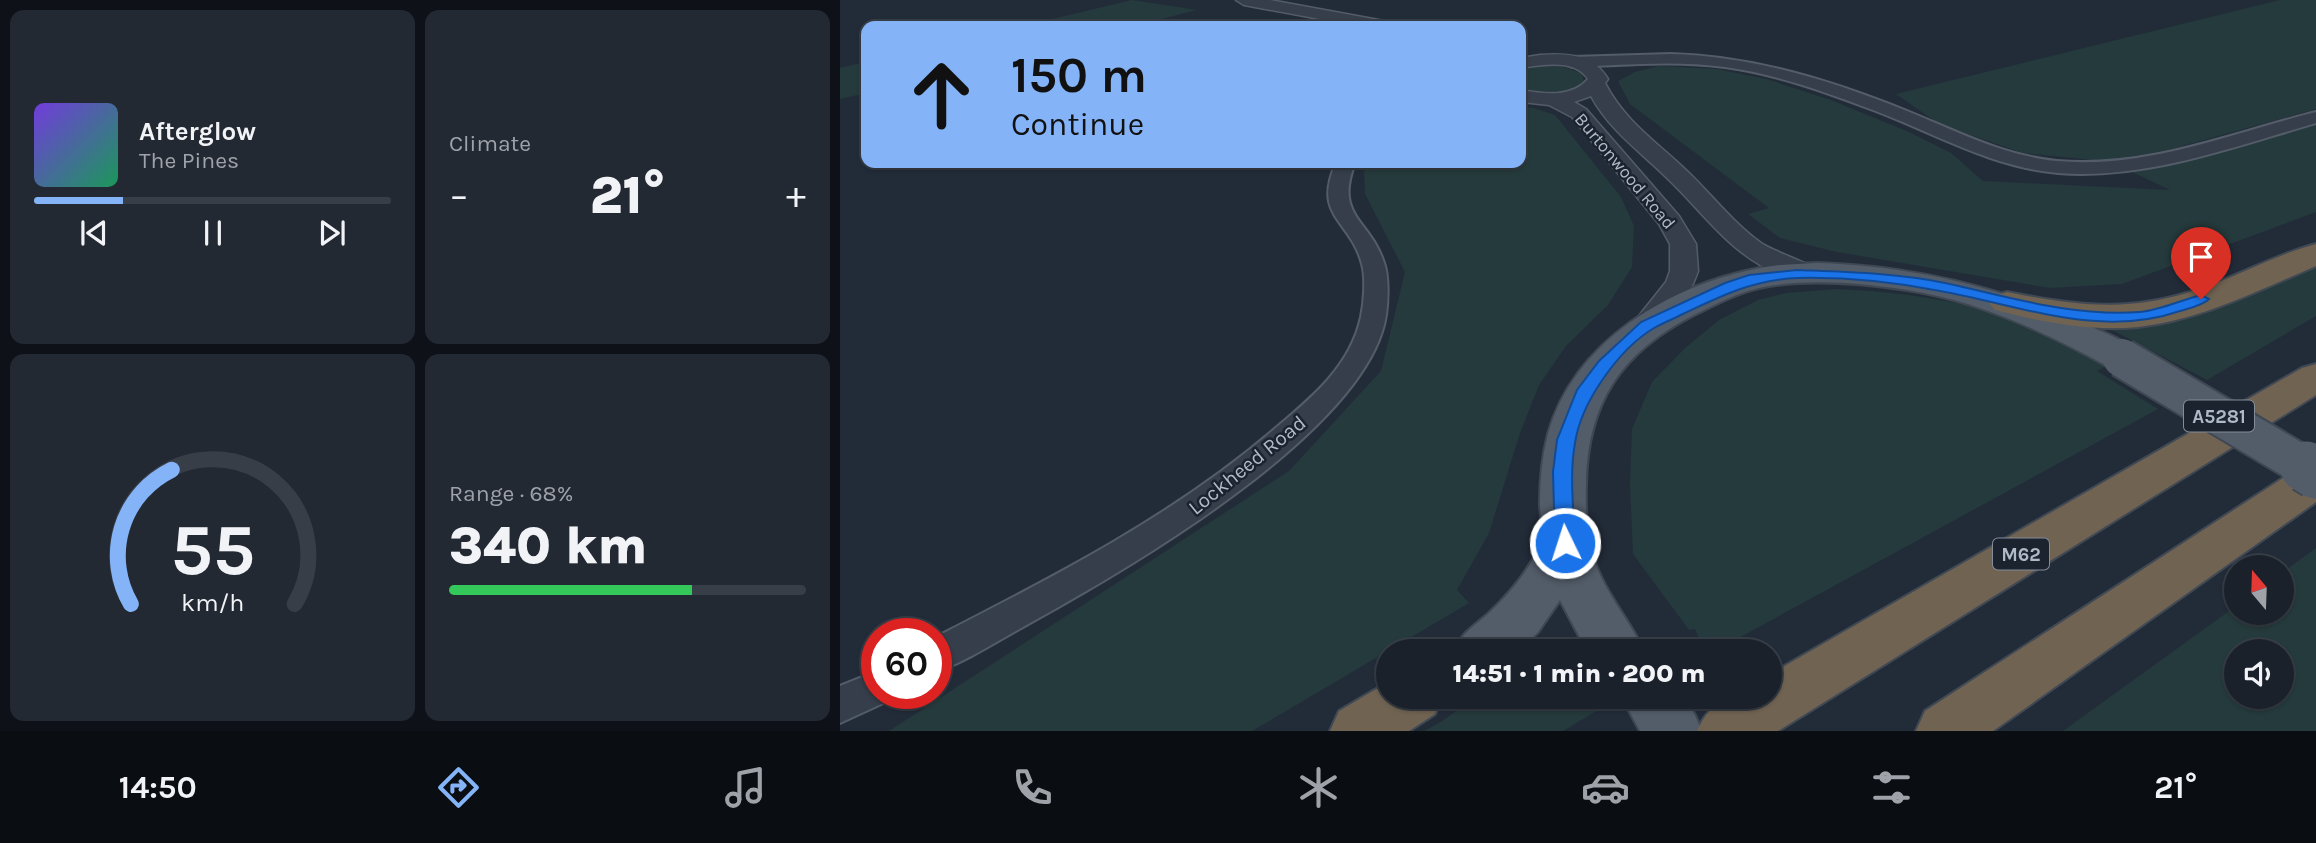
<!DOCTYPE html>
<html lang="en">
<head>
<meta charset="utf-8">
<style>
  body { margin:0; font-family:Karla,sans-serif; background:#232933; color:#f1f3f6; height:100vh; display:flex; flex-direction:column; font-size:26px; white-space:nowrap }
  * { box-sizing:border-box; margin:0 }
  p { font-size:23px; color:#9fa3a9 }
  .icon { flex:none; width:38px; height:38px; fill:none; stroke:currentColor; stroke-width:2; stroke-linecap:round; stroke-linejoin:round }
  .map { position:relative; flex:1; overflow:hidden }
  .sheet { display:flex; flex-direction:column; gap:10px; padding:10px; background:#0e1218; width:840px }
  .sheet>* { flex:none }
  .banner { position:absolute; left:21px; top:21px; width:665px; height:147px; border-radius:14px; box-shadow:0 2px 5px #0004,0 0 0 2px #383e47; background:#84b4f7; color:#111; overflow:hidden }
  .needle { width:46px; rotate:341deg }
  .buttons { position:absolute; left:1384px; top:555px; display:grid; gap:14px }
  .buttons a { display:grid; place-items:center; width:70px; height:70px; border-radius:50%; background:#1a212b; box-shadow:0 2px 5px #0004,0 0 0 2px #383e47; font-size:35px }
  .speed { position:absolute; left:21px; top:618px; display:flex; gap:14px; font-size:35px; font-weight:700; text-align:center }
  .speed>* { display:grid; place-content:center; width:91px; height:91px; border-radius:50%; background:#1a212b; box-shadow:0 2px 5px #0004,0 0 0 2px #383e47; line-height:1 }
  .speed .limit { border:10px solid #d22; background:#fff; color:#111 }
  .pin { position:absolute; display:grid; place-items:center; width:60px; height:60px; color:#fff; margin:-72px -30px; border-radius:50% 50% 50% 0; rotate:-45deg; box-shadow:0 0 7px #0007 }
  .pin .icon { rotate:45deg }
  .me { position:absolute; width:77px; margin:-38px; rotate:356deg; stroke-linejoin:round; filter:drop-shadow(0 0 5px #0008) }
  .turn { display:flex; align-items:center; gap:24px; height:147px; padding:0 35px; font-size:32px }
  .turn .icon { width:91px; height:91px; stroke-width:2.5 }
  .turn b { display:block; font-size:49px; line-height:60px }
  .big { font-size:52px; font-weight:800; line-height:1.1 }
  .sheet .widget { flex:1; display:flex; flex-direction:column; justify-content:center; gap:10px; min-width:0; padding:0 24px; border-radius:14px; background:#232933 }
  .sheet .dial { align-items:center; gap:0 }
  .dial svg { height:182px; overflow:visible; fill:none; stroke:#383e47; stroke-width:7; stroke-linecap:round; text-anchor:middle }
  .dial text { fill:#f1f3f6; stroke:none }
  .song { display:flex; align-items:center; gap:21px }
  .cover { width:84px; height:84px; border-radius:10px; background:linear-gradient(135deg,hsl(260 70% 55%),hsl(150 70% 35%)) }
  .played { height:7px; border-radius:4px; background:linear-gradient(90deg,#84b4f7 25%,#383e47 25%) }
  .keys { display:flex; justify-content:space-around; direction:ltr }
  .heat { display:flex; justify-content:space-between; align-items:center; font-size:38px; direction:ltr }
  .charge { height:10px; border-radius:5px; background:linear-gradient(90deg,#34c759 68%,#383e47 0) }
  .sheet .tiles { flex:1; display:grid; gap:10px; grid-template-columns:repeat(2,1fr) }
  .trip { position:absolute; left:536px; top:639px; width:406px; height:70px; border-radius:35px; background:#1a212b; box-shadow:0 2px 5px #0004,0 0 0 2px #383e47; font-weight:800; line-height:70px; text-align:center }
  .tabs { display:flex; height:112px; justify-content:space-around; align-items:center; background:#0a0d11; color:#9fa3a9 }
  .tabs .icon { width:49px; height:49px }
  .tabs .selected { color:#84b4f7 }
  .tabs b { font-size:32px; color:#f1f3f6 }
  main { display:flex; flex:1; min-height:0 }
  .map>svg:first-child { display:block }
  .green { fill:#253a3c; fill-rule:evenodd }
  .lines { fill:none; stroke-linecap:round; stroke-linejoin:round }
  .minor-casing { stroke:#535c68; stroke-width:4 }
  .tertiary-casing { stroke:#535c68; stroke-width:3 }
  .primary-casing { stroke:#3f4753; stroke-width:4 }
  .motorway-casing { stroke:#404954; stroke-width:4 }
  .minor { fill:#353e4a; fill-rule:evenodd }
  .tertiary { fill:#353e4a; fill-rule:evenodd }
  .primary { fill:#535d6a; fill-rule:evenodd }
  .motorway { fill:#706352; fill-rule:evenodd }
  .primary-bridge-far1-casing { stroke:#3f4753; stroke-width:42; stroke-linecap:butt }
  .primary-bridge-casing { stroke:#3f4753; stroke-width:54; stroke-linecap:butt }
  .primary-bridge-far1 { stroke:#535d6a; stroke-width:38 }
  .primary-bridge { stroke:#535d6a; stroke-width:51 }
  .route { fill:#1a73e8; stroke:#114b97; stroke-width:2 }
  .labels { text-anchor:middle; stroke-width:5; stroke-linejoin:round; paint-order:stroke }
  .far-street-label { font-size:18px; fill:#b0b9c6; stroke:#1b232e }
  .shield { fill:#1b232e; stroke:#838c98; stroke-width:2 }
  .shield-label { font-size:19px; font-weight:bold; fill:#b0b9c6 }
  .street-label { font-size:21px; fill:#b0b9c6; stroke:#1b232e }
</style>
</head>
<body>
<main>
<section class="sheet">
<div class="tiles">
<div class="widget">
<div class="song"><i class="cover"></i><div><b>Afterglow</b><p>The Pines</p></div></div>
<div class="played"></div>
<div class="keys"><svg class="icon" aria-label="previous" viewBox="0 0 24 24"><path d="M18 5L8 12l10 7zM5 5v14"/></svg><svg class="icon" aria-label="pause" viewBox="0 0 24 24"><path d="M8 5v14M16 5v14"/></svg><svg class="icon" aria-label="next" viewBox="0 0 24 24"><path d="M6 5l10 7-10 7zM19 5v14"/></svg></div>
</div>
<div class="widget"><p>Climate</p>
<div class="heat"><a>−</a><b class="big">21°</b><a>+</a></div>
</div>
<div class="widget dial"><svg viewBox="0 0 100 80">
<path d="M14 69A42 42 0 1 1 86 69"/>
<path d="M14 69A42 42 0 0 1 32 10" stroke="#84b4f7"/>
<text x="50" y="56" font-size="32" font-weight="700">55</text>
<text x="50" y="72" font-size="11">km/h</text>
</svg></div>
<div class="widget"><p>Range · 68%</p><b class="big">340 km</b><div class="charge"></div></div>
</div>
</section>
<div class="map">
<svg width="1476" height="731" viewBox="0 0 1476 731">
  <rect width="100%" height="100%" fill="#222c39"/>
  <!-- green -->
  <g class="green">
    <path d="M292,0L357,10L294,26H183Z"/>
    <path d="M1440,0H1476V109L1324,151L1264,161L1183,153L1099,124L1056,94Z"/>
    <path d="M26,62V93L0,99V68Z"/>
    <path d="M716,65L742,73L744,82C729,97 700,95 681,88V70L694,66Z"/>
    <path d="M819,66L877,69L926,79L991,100L1069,132L1111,153L1143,181L1330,190L1292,172L1476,122V212L1282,284L1210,288L997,252L940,238L908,214L929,208L790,104L778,81L795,72Z"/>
    <path d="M681,107L693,108L715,115L781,197L794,226L792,267L768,305L726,346L699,385L680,433L649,533L617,590L629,603L412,731H49L449,471L541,371L565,272L525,194L524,168L528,163H681Z"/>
    <path d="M1476,264V316L1367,380L1272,330L1350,317Z"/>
    <path d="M997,289C1063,292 1126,301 1189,323C1218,333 1245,350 1272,363L1257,371L1318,409L875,651H864L855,629L849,630L793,554L790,483L792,429L812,382L845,348L879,320L918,300L946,293Z"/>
    <path d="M1476,548V731H1223L1396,606V612H1442V573ZM1396,651H1442V696H1396Z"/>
    <path d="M635,697H759L765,706L723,731H584L601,722Z"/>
  </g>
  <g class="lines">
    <!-- minor casing -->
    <g class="minor-casing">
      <g id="minor">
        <path d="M831,54C913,56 992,81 1067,111C1116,131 1164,156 1217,161C1307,169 1391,133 1476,112V123C1393,147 1306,180 1218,173C1151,167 1094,133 1033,110C985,92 936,74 885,67C835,60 783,65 732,67L724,62L732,57Z"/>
        <path d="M496,163H515C494,217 530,219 544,263C549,276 548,301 546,315C529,430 286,570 190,623C159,640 129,660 96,672V637C213,577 331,517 431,432C469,400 510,368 521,317C524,303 526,278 522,264C510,219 472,217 496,163Z"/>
        <path d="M37,671V693H54L50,700L0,723V686Z"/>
      </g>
    </g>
    <!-- tertiary casing -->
    <g class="tertiary-casing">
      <g id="tertiary">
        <path d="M396,0H430L544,21L552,26H518L404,5Z"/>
        <path d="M700,55C726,53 753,54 768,79L765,83C785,122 818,143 848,172C873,196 893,223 921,243C936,253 976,265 983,274L979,280C966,283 955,279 942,275C892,257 865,214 828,179C801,152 770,131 751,96L734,102L746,109L839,216L856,244L858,271L853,284L817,332L806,335L795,332L791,326L826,282L830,271V244L819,224L732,117L709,105L681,102V90C703,94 732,98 748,79C735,58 701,65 681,68V58Z"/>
      </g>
    </g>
    <!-- primary casing -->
    <g class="primary-casing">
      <g id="primary">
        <path d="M978,263C1073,266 1160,287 1247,325C1265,333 1291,342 1301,358L1295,367L1282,370L1269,367C1205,332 1139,301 1067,290C1020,283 966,278 919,288C897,293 876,304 856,314C782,351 747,402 746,485C745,508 747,531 752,553C762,590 788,617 804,651H747L720,600L698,632L679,651H613C622,633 634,626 649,613C669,594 689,571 700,545C705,534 700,515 700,503C700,480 702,457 708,434C734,341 830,285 920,268C939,264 959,264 978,263Z"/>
        <path d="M781,696H843L853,711L862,731H800Z"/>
      </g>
    </g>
    <!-- motorway casing -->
    <g class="motorway-casing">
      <g id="motorway">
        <path d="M1476,244V266C1419,290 1361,320 1298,327C1251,332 1201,322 1155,310L1149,303L1155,296L1167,292C1247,308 1298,313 1376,283C1409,270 1442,253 1476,244Z"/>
        <path d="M1476,364V395L938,731H857C873,695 894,696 929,696V675L1462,368Z"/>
        <path d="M1476,462V502L1153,731H1076L1085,711L1460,467Z"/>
        <path d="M548,682V696H603L595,714L569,731H490L499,711Z"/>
      </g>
    </g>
    <!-- minor -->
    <use href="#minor" class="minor"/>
    <!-- tertiary -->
    <use href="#tertiary" class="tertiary"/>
    <!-- primary -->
    <use href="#primary" class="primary"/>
    <!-- motorway -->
    <use href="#motorway" class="motorway"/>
    <!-- primary-bridge-far1 casing -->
    <g class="primary-bridge-far1-casing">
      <path id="primary-bridge-far1" d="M1282,358L1469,469"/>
    </g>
    <!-- primary-bridge casing -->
    <g class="primary-bridge-casing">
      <path id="primary-bridge" d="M1466,467L1476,473"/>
    </g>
    <!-- primary-bridge-far1 -->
    <use href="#primary-bridge-far1" class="primary-bridge-far1"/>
    <!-- primary-bridge -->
    <use href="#primary-bridge" class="primary-bridge"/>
  </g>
  <!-- route -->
  <path class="route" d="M957,270C1006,272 1056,273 1105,283C1170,297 1232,317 1300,312C1321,310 1341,300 1361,295L1369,299C1362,306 1349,308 1340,311C1259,339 1180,305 1100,291C1054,282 1005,277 958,278C915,279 881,296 843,314C833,319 823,323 814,328C779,349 741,402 735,443C729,476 734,510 735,543L732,549L725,551L718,549L715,543L713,472L717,440L737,390L759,361L801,322L885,283L909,275Z"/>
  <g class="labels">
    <!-- far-street labels -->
    <g class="far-street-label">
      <text transform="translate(785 171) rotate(50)" y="6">Burtonwood Road</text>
    </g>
    <!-- shield labels -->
    <g class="shield">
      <rect x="1344" y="400.5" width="70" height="31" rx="5"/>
      <rect x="1153" y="538.5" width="56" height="31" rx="5"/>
    </g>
    <g class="shield-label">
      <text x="1379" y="423">A5281</text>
      <text x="1181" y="561">M62</text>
    </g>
    <!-- street labels -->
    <g class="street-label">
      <text transform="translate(407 465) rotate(-39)" y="7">Lockheed Road</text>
    </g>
  </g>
</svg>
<div class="buttons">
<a><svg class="needle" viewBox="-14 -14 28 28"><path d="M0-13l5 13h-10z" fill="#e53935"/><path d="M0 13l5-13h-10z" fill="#9fa3a9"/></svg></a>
<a><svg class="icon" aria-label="sound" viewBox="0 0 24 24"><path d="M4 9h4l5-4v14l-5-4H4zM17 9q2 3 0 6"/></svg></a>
</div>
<div class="speed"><div class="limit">60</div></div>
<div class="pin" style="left:1361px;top:299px;background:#d93025"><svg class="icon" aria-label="arrive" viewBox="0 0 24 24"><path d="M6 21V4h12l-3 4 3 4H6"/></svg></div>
<svg class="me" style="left:725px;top:543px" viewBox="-20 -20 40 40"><circle r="17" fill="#1a73e8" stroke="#fff" stroke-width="3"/><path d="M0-11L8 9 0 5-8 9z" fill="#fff"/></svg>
<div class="trip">14:51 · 1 min · 200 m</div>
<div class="banner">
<div class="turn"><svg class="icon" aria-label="ahead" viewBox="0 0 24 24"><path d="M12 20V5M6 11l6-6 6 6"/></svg><div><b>150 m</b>Continue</div></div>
</div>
</div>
</main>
<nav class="tabs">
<b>14:50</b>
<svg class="icon selected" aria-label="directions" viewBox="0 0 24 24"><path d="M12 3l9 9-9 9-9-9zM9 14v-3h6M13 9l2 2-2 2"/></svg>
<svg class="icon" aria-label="music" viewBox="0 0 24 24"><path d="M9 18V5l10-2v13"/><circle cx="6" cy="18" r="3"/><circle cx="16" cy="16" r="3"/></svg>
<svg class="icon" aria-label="phone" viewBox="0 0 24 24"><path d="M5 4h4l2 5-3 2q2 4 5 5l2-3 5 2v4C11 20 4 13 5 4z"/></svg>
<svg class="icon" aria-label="climate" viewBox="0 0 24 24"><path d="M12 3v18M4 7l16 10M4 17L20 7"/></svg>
<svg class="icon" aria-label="car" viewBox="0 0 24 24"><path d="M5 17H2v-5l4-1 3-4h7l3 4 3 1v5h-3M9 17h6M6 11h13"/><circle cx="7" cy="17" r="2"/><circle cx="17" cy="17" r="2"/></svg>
<svg class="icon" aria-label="filters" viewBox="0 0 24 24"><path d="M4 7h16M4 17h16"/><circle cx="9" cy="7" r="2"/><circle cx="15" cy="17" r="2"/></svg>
<b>21°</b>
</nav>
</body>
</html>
